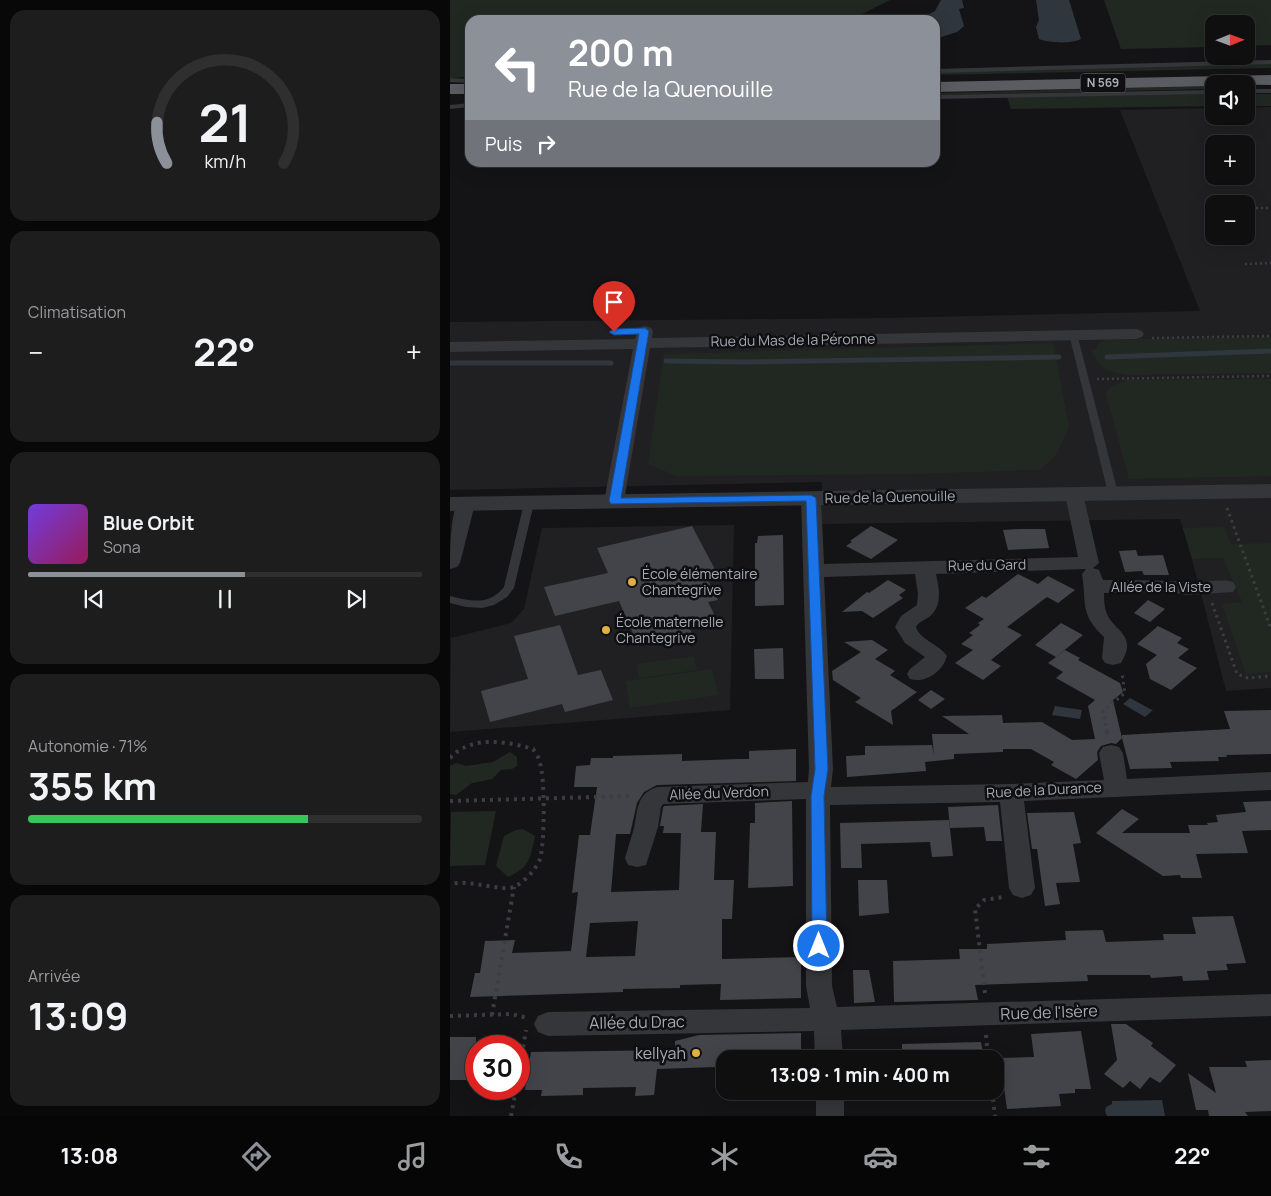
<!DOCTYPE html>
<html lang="fr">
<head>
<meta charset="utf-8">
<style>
  body { margin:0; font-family:Manrope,sans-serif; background:#1d1d1e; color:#f1f3f6; height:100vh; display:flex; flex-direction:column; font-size:19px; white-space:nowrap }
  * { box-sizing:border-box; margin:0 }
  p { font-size:16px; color:#9b9c9f }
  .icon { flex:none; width:28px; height:28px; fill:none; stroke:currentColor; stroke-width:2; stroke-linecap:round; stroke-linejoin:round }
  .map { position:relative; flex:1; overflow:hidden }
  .panel { display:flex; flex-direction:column; gap:10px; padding:10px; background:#080809; width:450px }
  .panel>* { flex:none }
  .hud { position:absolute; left:15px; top:15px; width:475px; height:152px; border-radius:15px; box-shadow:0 5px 20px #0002,0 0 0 1px #2f2f30; background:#8c9099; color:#fff; overflow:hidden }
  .needle { width:32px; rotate:89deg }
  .buttons { position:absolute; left:755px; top:15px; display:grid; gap:10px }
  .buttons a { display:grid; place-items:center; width:50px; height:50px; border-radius:10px; background:#0f0f10; box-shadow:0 5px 20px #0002,0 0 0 1px #2f2f30; font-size:25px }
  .speed { position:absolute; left:15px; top:1035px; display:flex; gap:10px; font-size:25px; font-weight:700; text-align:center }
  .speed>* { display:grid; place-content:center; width:65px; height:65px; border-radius:50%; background:#0f0f10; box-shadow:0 5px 20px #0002,0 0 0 1px #2f2f30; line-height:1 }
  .speed .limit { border:8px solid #d22; background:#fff; color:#111 }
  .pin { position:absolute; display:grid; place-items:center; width:42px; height:42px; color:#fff; margin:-51px -21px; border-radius:50% 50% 50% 0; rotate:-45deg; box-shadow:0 0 5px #0007 }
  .pin .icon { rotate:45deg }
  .me { position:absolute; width:55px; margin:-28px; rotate:0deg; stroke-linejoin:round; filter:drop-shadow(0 0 4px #0008) }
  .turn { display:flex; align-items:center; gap:18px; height:105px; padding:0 20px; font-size:22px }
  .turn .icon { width:65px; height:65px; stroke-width:2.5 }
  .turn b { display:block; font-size:35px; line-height:42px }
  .then { display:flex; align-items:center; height:48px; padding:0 20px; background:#0003; gap:10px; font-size:19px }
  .big { font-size:38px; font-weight:700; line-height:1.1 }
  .panel .widget { flex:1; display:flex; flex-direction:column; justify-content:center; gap:8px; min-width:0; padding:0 18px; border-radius:15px; background:#1d1d1e }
  .panel .dial { align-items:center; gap:0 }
  .dial svg { height:130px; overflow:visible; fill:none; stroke:#2f2f30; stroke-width:7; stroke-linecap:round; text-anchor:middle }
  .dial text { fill:#f1f3f6; stroke:none }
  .song { display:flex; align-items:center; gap:15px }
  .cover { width:60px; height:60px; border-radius:8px; background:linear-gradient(135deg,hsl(260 70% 55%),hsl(330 70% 35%)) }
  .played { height:5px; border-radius:2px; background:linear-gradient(90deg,#8c9099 55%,#2f2f30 55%) }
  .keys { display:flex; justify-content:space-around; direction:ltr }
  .heat { display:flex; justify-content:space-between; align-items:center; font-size:28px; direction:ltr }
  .charge { height:8px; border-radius:4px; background:linear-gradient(90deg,#34c759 71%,#2f2f30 0) }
  .trip { position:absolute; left:266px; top:1050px; width:288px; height:50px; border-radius:15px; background:#0f0f10; box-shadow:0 5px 20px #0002,0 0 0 1px #2f2f30; font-weight:700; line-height:50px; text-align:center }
  .dock { display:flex; height:80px; justify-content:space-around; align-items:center; background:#060606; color:#9b9c9f }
  .dock .icon { width:35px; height:35px }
  .dock .selected { color:#8c9099 }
  .dock b { font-size:22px; color:#f1f3f6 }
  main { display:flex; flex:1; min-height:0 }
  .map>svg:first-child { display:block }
  .built { fill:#202022; fill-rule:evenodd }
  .green { fill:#212822 }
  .water { fill:#2f363d }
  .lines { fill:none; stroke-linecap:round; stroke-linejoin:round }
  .stream { stroke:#2f363d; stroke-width:5 }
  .building { fill:#434449; fill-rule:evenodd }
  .path-far2 { stroke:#3c3d41; stroke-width:2.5; stroke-dasharray:2 3; stroke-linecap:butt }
  .path-far1 { stroke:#3c3d41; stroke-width:3; stroke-dasharray:2.5 4; stroke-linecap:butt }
  .path { stroke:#3c3d41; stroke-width:4; stroke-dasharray:3 5; stroke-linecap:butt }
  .service { fill:#35363a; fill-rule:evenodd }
  .minor { fill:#35363a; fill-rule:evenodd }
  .tertiary { fill:#35363a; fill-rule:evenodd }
  .trunk { fill:#5a5c62; fill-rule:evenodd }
  .route { fill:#1a73e8; stroke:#114b97 }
  .poi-dot { fill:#e0af42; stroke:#0f0f11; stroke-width:2 }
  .labels { text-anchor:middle; stroke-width:5; stroke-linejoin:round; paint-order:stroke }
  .shield { fill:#0f0f11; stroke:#797c84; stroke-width:1 }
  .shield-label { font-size:12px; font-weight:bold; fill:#a7abb5 }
  .street-label { font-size:14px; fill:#a7abb5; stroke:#0f0f11 }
  .poi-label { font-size:14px; fill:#a7abb5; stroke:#0f0f11; text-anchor:start }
  .near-street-label { font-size:16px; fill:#a7abb5; stroke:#0f0f11 }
  .near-poi-label { font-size:16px; fill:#a7abb5; stroke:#0f0f11; text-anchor:end }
</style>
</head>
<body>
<main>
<section class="panel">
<div class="widget dial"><svg viewBox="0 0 100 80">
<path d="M14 69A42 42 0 1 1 86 69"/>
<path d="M14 69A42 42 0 0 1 8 44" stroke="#8c9099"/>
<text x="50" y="56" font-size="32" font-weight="700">21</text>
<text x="50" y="72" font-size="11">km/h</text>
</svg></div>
<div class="widget"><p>Climatisation</p>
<div class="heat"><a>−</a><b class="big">22°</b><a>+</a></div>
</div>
<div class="widget">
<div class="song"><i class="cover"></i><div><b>Blue Orbit</b><p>Sona</p></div></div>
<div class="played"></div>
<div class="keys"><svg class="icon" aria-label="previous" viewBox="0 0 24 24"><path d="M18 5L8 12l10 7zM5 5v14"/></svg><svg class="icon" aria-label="pause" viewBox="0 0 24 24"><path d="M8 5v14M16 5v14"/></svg><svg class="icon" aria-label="next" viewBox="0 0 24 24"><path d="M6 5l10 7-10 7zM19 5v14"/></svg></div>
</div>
<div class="widget"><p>Autonomie · 71%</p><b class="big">355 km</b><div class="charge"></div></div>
<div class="widget"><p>Arrivée</p><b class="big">13:09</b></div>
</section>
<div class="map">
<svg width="821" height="1116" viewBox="0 0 821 1116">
  <rect width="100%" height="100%" fill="#141416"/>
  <!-- built -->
  <g class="built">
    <path d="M821,107V688L776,691L742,559L730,519L372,524V482L0,490V322L435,318L750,311L670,110L764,108V116H796V108ZM764,144H796V176H764ZM764,204H796V236H764Z"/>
    <path d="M284,525L280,710L0,732L1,638L61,623L74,609L92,528Z"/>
  </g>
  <!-- green -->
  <g class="green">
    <path d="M0,0H440L400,20H20V78L16,79L17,77L0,78Z"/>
    <path d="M654,0H821V45L796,46V24H764V47L671,49Z"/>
    <path d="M821,63V68L485,75V72Z"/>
    <path d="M764,86V89L485,95V93Z"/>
    <path d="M764,94V106L561,109L557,97Z"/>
    <rect x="796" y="94" width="25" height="12"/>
    <path d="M821,337V373L678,375C659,372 648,369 642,350L647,349V345L655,340Z"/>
    <path d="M603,343L619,427L606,455L590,470L462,474L226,476L198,464L214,354Z"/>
    <path d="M821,379V476L679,479L656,394C658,385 670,383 678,380Z"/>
    <path d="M774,527L781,544L821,543V672L796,674L772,604L792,602L773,558L742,559L733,528Z"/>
    <path d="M244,656L247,670L189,678L187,664Z"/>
    <path d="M262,669L268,695L180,708L176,681Z"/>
    <path d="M60,752L67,757V766L62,769L51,770L42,779L22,783L6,795L0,794V766L6,763L16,766L43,762Z"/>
    <path d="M46,811L35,865L0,866L1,812Z"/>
    <path d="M73,829L85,836C80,859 80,867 58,877L46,866L54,836L66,830Z"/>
  </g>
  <!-- water -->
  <g class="water">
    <path d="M491,0H512L514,8L509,9L514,26L507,32L485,39V20H468L485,11Z"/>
    <path d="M586,0H619L631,39C622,44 599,43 589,39L586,27L589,20Z"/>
    <path d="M680,698L702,710H703L695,717L673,704Z"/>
    <path d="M605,706L632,710L630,719L602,715Z"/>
    <path d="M712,1100L715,1116H657L655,1111L656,1107L662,1104V1101Z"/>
  </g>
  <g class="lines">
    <!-- stream -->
    <g class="stream">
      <path d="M657,357L821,351"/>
      <path d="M216,361L293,362L609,357"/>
      <path d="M0,363H161"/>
    </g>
  </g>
  <!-- building -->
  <g class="building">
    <path d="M242,526L269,577L258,580L268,600L258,602L267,620L239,627L243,636L220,642L215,633L186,640L169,601L105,616L94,587L158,573L147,548Z"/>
    <path d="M421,526L448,540L421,559L396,546L402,542L400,541Z"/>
    <path d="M570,529H595L599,548L558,550L553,530Z"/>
    <path d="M333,535L334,605L305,606V543H307L308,536Z"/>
    <path d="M686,550L688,556L713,555L719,575H694L692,571L675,572L669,551Z"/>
    <path d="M568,574L588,584L598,576L625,590L608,603L597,597L557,627L572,635L541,660L551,666L533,680L505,663L523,650L511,644L523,635L519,633L530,625L528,623L534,619L515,608L532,596L536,598Z"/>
    <path d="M438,580L456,590L449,595L453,598L423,618L412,611L392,612L417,592L419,593Z"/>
    <path d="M698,600L715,609L700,622L684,613Z"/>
    <path d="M611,623L633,635L606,657L585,645Z"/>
    <path d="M110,625L128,675L151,670L163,700L115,712L112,704L40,722L31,691L78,679L64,636Z"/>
    <path d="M708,626L732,638L727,643L739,649L728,658L747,668L721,690L700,679L696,664L707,655L687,644Z"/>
    <path d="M422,640L438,650L425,659L445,671L440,675L467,692L441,711L443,725L405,702L411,698L383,680L382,671L411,652L394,642Z"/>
    <path d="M333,648L334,679H305L304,649Z"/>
    <path d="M615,650L630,658L628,660L670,683L673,692L663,700L672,738V735L780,729L774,711L821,710V754L776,755L777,757H768L769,761L720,762L722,768L680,769L672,738L666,744L661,743L651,746L647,752L648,760L626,779L601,765L604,762L581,749H553V752L504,754V759L475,762L476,771L397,777L396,756L415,755V746L482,745L484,755L482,734H519L492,716L552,715L553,723L592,722L622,740L645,739L638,706L645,700L606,678L613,672L598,663Z"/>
    <path d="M481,690L495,699L481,709L468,700Z"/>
    <path d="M346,749V781L207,785L194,792L187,803L180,834H166L161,892L229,890L231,833H213L214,826H210L213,808L214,806L253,804L251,832H266L264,880H284L282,919H272V959L351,957V998L270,1000L271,984L230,985V988L173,989V992L20,997L25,973H30L35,941L65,940L62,953L121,951L128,892L122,893L129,835H140L147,787H124L126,766L140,765L141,758H163V756L232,754V761L288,759H299V751ZM188,921L185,956L136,957L140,923Z"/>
    <path d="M342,801L343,886L298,888L300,823H305V803Z"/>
    <path d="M821,801V830L792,831L798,853L746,854L752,878H731L730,875L713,876L646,833L672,809L689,819L672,833H740L738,825H758L757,823L768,822L766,815L796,812L793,802Z"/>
    <path d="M548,805L552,841H536L534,827L500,828L498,807Z"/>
    <path d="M624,812L631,843L623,844L630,882L606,883L610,904L595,906L587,849H582L577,813Z"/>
    <path d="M499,820L503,856L482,857L480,842L411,844L412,868H391L390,823Z"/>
    <path d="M408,880H437L439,913L409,916Z"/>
    <path d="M783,916L796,963L776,964L778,970L757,971L759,980L733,981L732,976L701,978L700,975H637L638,981L525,985L528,1000L444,1002L443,961L510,959L509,949H537V944L616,940L615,931L653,930L656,942L714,940L713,934H746L742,917Z"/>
    <path d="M403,970H419L425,1002L404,1003Z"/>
    <path d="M661,1024H676L703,1043L701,1046L726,1065L710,1083L700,1077L690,1089L680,1081L673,1088L654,1074L667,1060Z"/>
    <path d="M631,1031L641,1089H625V1093L609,1094L611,1106L557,1109L550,1058L584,1057L581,1034Z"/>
    <path d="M351,1033V1059H275V1065H266V1067L207,1069L204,1095L185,1096L186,1087L133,1088V1095L91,1096L92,1090H75L81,1052L225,1050V1041L249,1035Z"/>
    <rect x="0" y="1037" width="26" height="43"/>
    <path d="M531,1042L534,1059H452V1044Z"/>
    <path d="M821,1060V1111L795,1112L798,1116H759L758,1110H746L738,1073L766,1093L759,1067H797L795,1061Z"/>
  </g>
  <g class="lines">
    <!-- path-far2 -->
    <g class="path-far2">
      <path d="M796,208H821"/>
      <path d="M795,264L821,263"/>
      <path d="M702,338L821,336"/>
      <path d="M647,379L821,376"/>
    </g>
    <!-- path-far1 -->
    <g class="path-far1">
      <path d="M777,508L821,629"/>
      <path d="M762,603L787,674L798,678L821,676"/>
      <path d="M657,732L653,711L675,693L672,673"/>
    </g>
    <!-- path -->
    <g class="path">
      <path d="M657,731L658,738"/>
      <path d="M0,758C22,735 55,741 83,749C86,753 89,758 90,763C95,780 95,841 90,859C86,869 75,882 64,887C51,892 21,879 0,884"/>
      <path d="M0,801L182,796"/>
      <path d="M535,993L525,909L534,900L553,897"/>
      <path d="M42,1015L64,887"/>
      <path d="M0,1016L61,1014L78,1018"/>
      <path d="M536,1035L538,1059"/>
      <path d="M69,1071L76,1030"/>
      <path d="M542,1091L545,1116"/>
      <path d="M61,1116L66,1089"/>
    </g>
    <!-- service -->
    <g class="service">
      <path d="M821,60V64L485,73V69Z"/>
      <path d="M0,78L20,79V83L0,82Z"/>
      <rect x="796" y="89" width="25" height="4"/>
      <path d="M764,90V94L485,99V95Z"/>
      <path d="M20,103V107L0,109V105Z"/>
      <path d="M620,332H626L627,334L668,493L666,495L663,496L658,493L619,334Z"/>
      <path d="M79,500L84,503L64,588L57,597L44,605L32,608L16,607L0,603V596C21,601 39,606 54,587L74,503Z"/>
    </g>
    <!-- minor -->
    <g class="minor">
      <path d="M195,326L201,328L203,331L202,338L686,329L692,331L694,334L692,337L686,339L200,348L174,501L171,505L164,507L157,505L154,501L183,349L0,352V342L185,339L189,328Z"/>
      <path d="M624,488L631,490L633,494L649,563L643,568L649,570L653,580C681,580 708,580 736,582C752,584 768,578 783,582L786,587L783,592L737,595L719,592L654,593C654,600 654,607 657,614C665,632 688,635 671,663L663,665L655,663L652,658L654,637C629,613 637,604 632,574L636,569L486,574C489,588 493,606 479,617C474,620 469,622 466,627C470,640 489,644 497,656C493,671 476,684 460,679L457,674L460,669L475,657L455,643L445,627L451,616L467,605L468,594L465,574L374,577L383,769L381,787L561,784L654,780L649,753L653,747L661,745L669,747L673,753L677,779L821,772V790L574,801L585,888L581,895L572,898L563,895L559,888L550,802L380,805L382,986L387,1007L821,994V1016L391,1030L393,1059H365L364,1031L98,1036L88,1032L84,1024L88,1016L98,1012L360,1008L356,986V799L213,804L211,807L208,827L196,865L187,867L178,865L175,858C178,848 181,838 184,828C188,810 186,794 207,787L358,782L359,769L351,498L354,494L361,492L368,494L371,498L374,564L628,557L615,494L617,490Z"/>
      <path d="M15,498L22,500L25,504L10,563L7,567L0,569C0,548 0,519 8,500Z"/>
      <rect x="366" y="1091" width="28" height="25"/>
    </g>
    <!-- tertiary -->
    <path class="tertiary" d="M821,484V498L0,511V497Z"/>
    <!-- trunk -->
    <g class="trunk">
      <path d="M821,75V85L764,84V86L485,92V82Z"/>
      <rect x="0" y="84" width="20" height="10"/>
    </g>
  </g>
  <!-- route -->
  <path class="route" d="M195,328L199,331L171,498L361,495L366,498L378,769L374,796L377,946L375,951L369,952L364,951L362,946L361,796L365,769L356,501L161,504L159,501L189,334L164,335L159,332L164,329Z"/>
  <!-- markers -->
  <g class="poi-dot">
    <circle cx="182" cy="582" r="5"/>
    <circle cx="156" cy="630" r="5"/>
    <circle cx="246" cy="1053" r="5"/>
  </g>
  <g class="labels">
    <!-- shield labels -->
    <rect class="shield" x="630.5" y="73.5" width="45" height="19" rx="4"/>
    <g class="shield-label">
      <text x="653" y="87">N 569</text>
    </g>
    <!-- street labels -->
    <g class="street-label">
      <text transform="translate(343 340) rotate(-1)" y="5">Rue du Mas de la Péronne</text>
      <text transform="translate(440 497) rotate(-1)" y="5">Rue de la Quenouille</text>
      <text transform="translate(537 565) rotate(-1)" y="5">Rue du Gard</text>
      <text x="711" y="592">Allée de la Viste</text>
      <text transform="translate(594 790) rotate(-3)" y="5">Rue de la Durance</text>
      <text transform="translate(269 793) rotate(-2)" y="5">Allée du Verdon</text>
    </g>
    <!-- poi labels -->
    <g class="poi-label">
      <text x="192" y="579">École élémentaire<tspan x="192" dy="16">Chantegrive</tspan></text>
      <text x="166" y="627">École maternelle<tspan x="166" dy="16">Chantegrive</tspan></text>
    </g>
    <!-- near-street labels -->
    <g class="near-street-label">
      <text transform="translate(599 1012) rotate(-2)" y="6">Rue de l'Isère</text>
      <text transform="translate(187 1022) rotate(-1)" y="6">Allée du Drac</text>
    </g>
    <!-- near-poi labels -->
    <g class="near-poi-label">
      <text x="236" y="1059">kellyah</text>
    </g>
  </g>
</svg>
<div class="buttons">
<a><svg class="needle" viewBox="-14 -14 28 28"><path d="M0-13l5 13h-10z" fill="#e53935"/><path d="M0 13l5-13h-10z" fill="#9b9c9f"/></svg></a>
<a><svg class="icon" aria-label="sound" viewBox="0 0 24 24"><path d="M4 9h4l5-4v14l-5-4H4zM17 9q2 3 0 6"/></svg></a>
<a>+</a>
<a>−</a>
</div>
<div class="speed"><div class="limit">30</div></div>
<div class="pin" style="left:164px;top:332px;background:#d93025"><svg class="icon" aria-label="arrive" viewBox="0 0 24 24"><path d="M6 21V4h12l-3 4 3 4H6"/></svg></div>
<svg class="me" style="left:369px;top:946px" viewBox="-20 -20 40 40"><circle r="17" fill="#1a73e8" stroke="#fff" stroke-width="3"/><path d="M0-11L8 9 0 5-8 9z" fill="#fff"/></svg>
<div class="trip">13:09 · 1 min · 400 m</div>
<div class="hud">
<div class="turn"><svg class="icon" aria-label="left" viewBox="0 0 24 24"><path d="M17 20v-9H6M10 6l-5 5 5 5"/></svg><div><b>200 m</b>Rue de la Quenouille</div></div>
<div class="then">Puis<svg class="icon" aria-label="right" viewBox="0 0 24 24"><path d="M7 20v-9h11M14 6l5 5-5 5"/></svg></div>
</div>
</div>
</main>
<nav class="dock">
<b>13:08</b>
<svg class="icon selected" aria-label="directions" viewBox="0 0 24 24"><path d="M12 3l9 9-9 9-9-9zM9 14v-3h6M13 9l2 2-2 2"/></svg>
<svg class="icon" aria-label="music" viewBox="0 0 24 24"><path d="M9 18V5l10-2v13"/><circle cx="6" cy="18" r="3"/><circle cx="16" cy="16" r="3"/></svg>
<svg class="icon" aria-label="phone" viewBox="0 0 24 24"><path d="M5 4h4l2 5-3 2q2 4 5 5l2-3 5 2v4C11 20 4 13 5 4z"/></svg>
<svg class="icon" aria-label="climate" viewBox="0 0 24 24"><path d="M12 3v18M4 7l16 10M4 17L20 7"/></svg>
<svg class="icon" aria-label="car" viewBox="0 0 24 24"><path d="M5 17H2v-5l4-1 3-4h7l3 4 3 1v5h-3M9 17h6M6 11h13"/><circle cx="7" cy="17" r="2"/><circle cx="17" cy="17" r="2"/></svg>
<svg class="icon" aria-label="filters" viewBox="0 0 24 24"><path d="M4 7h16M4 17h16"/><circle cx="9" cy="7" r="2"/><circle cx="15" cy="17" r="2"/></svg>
<b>22°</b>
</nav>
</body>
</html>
